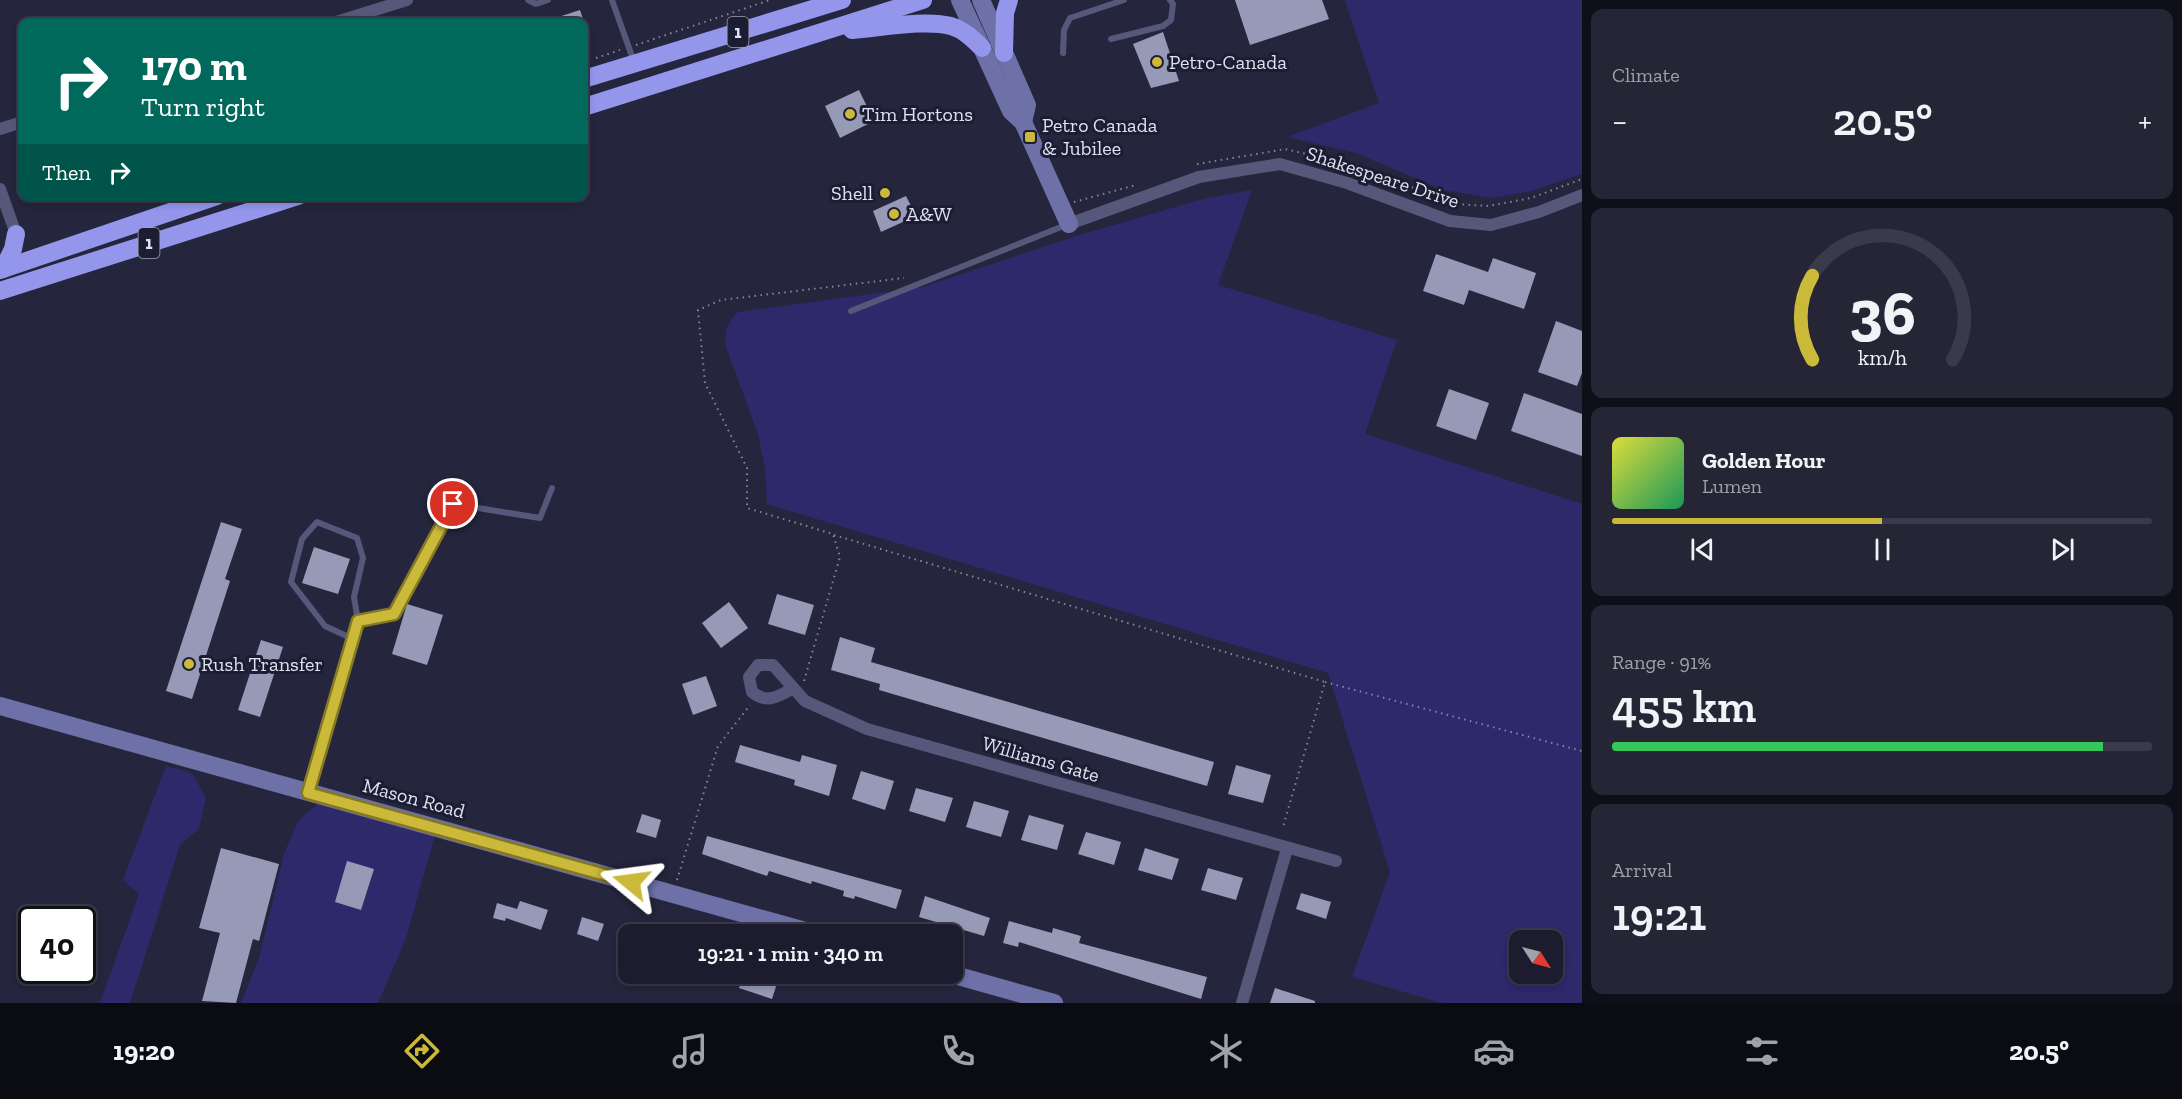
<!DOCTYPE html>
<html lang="en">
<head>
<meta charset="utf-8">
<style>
  body { margin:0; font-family:"Zilla Slab",serif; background:#252536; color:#f1f3f6; height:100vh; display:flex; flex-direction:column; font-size:22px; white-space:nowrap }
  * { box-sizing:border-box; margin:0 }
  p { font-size:20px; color:#a0a1aa }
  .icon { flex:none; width:33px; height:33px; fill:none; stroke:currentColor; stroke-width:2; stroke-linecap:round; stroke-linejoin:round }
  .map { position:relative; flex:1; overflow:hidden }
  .details { display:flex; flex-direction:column; gap:9px; padding:9px; background:#0f0f19; width:600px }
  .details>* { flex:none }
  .top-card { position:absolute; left:18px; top:18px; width:570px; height:183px; border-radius:12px; box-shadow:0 3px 9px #0003,0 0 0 2px #3a3a4a; background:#00695c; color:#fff; overflow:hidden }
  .needle { width:39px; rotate:126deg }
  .controls { position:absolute; left:1509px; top:930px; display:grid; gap:12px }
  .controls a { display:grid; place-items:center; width:54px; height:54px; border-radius:12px; background:#1c1c2e; box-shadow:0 3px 9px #0003,0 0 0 2px #3a3a4a; font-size:30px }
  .speed { position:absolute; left:18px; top:906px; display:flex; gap:12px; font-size:30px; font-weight:700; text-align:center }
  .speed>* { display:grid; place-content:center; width:78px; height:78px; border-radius:50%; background:#1c1c2e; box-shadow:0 3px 9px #0003,0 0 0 2px #3a3a4a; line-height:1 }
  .speed .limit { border:3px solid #111; border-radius:9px; background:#fff; color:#111 }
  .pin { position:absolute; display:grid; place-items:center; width:51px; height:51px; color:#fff; margin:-26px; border:3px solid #fff; border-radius:50%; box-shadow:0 2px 6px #0007 }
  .me { position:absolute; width:66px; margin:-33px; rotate:286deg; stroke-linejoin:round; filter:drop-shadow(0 0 4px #0008) }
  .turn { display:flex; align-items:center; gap:21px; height:126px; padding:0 24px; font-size:27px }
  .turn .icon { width:78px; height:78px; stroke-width:2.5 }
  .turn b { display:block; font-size:42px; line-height:51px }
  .then { display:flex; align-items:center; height:57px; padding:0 24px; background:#0003; gap:12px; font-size:22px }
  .big { font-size:45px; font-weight:600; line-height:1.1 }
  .details .card { flex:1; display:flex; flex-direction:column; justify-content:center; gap:9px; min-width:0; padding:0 21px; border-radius:12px; background:#252536 }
  .details .dial { align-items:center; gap:0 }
  .dial svg { height:156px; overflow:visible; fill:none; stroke:#3a3a4a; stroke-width:7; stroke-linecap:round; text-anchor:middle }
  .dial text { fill:#f1f3f6; stroke:none }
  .song { display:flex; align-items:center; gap:18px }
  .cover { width:72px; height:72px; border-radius:9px; background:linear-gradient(135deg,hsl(60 70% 55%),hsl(150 70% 35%)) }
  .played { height:6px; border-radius:3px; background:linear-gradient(90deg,#cbb939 50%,#3a3a4a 50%) }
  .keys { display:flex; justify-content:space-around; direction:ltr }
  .heat { display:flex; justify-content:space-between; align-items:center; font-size:33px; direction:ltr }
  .charge { height:9px; border-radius:4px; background:linear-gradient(90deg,#34c759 91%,#3a3a4a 0) }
  .trip { position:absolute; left:618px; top:924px; width:345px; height:60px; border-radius:12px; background:#1c1c2e; box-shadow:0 3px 9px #0003,0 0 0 2px #3a3a4a; font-weight:600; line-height:60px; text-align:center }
  .dock { display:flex; height:96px; justify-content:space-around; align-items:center; background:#0b0b12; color:#a0a1aa }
  .dock .icon { width:42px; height:42px }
  .dock .on { color:#cbb939 }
  .dock b { font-size:27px; color:#f1f3f6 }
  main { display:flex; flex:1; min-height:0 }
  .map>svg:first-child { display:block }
  .green { fill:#2d296b; fill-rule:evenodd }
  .building { fill:#979ab7 }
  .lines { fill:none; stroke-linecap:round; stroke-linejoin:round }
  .path { stroke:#858699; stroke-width:2; stroke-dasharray:1.5 4.5; stroke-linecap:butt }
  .lane { stroke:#55587a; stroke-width:6 }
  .street { stroke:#55587a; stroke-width:12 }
  .secondary { stroke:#6e71a8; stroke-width:18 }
  .highway { stroke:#9396eb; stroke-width:18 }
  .route-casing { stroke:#847825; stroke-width:15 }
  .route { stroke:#cbb939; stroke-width:10 }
  .poi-dot { fill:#cbb939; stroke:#1c1d33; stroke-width:2 }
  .labels { text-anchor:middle; stroke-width:6; stroke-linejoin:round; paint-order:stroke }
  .shield { fill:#1c1d33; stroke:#a4a6b7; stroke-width:1.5 }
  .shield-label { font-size:18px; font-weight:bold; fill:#dfe0f0 }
  .poi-label { font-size:20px; fill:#dfe0f0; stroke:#1c1d33; text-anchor:start }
  .street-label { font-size:20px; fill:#dfe0f0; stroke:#1c1d33 }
</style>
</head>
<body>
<main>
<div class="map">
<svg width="1582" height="1003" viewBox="0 0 1582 1003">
  <rect width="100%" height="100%" fill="#25263d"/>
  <!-- green -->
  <g class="green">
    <path d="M1345,0H1582V174L1528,192L1491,198L1443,190L1356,153L1287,137L1379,103Z"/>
    <path d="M1252,190L1218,285L1397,340L1365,434L1582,504V1003H1442L1352,977L1390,872L1328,673L767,504L765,469L758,434L726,347C724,331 727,323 738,312L923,287L1076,236L1203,199ZM1520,940H1552V974H1520Z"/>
    <path d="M166,766L192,773L206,798L199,829L180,845L130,1003H100L139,894L123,880Z"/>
    <path d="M320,802L435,835L406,938L378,1003H241L259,958L284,854L298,821Z"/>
  </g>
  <!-- building -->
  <g class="building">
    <path d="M1235,0H1322L1329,19L1250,45Z"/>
    <path d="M580,10L584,22H550L549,20Z"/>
    <path d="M1163,32L1179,81L1151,88L1133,44Z"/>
    <path d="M859,90L874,121L840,138L825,106Z"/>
    <path d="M906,196L916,216L881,232L873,211Z"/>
    <path d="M1436,254L1488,272L1493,258L1536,273L1524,309L1469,290L1464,305L1423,291Z"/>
    <path d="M1556,321L1582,331V373L1577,386L1538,372Z"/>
    <path d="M1449,389L1489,403L1476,440L1436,426Z"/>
    <path d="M1524,393L1582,414V456L1511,431Z"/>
    <path d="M221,522L242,529L225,579L230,581L192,699L166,691Z"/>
    <path d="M314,547L350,559L338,594L302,583Z"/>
    <path d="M777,594L814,605L805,635L768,624Z"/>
    <path d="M729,602L748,628L721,648L702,623Z"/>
    <path d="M407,604L443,615L427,665L392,654Z"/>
    <path d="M840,637L875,648L871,662L1214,762L1207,786L879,690L880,684L831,670Z"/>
    <path d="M261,640L283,647L260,717L238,710Z"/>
    <path d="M706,676L717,706L693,715L682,684Z"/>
    <path d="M740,745L800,762L802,755L837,765L829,796L794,785L795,780L735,762Z"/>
    <path d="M1236,765L1271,775L1263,803L1228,794Z"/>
    <path d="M861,771L894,781L885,810L852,799Z"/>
    <path d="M916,788L953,798L945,822L909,811Z"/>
    <path d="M974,801L1009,811L1001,837L966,827Z"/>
    <path d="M642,814L661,820L656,838L636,832Z"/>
    <path d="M1029,815L1064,825L1057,850L1021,840Z"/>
    <path d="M1086,832L1121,842L1114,865L1078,854Z"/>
    <path d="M707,836L902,890L896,909L855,896L854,899L843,896L844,891L812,881L811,884L769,871L767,876L702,854Z"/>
    <path d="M221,848L279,864L259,941L253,939L236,1003L202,1001L220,933L199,928Z"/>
    <path d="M1145,848L1179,859L1172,880L1138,870Z"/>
    <path d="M347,861L374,869L361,910L335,902Z"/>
    <path d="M1208,868L1243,878L1236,900L1201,890Z"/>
    <path d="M1301,893L1331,902L1326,919L1296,909Z"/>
    <path d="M925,896L990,918L984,936L919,917Z"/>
    <path d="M520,901L548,910L541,930L506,918L505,921L493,918L497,903L517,909Z"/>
    <path d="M582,917L604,924L598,941L577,934Z"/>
    <path d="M1009,921L1052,933L1053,928L1081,936L1079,943L1207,977L1201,999L1019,942L1018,947L1003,943Z"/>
    <path d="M744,974H769L779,977L772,999L739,988Z"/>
    <path d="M1275,988L1315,1001V1003H1270Z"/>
  </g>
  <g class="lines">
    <!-- path -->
    <g class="path">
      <path d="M636,45L770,0"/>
      <path d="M596,58L620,50"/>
      <path d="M1197,164L1285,149L1358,166L1455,204L1489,206L1531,198L1582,179"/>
      <path d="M1074,202L1136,185"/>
      <path d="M834,535L1325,682L1283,827"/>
      <path d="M804,681L840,557L833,534L747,508V468L705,383L698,310L721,300L904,278"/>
      <path d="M1325,682L1582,751"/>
      <path d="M677,880L718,746L750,705"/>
    </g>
    <!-- lane -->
    <g class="lane">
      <path d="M528,0L536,4L548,0"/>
      <path d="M612,0L634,62"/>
      <path d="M1111,39L1163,26L1171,20L1173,4L1170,0"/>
      <path d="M1063,53L1064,30L1070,18L1124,0"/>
      <path d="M851,311L1066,225"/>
      <path d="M353,639L325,626L291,582L302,539L317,522L357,538L363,558L354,597L358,621"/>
      <path d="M309,789L358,621L394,614L453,504L540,518L552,488"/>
    </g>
    <!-- street -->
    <g class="street">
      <path d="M336,22L407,0"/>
      <path d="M0,129L22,122"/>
      <path d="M0,189L16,234"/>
      <path d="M1069,224L1199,177L1280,164L1347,183L1450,221L1491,225L1539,212L1582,195"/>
      <path d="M792,689C777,697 767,704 752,692L749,677L758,665H773L805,701L867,729L1336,861"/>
      <path d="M1242,1003L1287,849"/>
    </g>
    <!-- secondary -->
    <g class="secondary">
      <path d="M960,0L1011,111L1023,122L1069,224"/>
      <path d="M981,0L1027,105L1023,122"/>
      <path d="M0,706L816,934"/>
      <path d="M951,974L1054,1003"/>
    </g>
    <!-- highway -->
    <g class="highway">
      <path d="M852,30C880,28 925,19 951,26C964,30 973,39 982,48"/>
      <path d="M1004,53L1005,13L1009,0"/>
      <path d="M584,79L842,0"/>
      <path d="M584,107L923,0"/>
      <path d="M3,269L13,249L16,234"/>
      <path d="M0,270L217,196"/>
      <path d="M0,291L298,196"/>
    </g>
  </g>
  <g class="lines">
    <!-- route casing -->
    <g class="route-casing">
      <path id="route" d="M453,504L394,614L358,621L308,793L631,882"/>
    </g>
    <!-- route -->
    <use href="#route" class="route"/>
  </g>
  <!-- markers -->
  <g class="poi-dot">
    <circle cx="1157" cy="62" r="6"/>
    <circle cx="850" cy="114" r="6"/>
    <rect x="1024" y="131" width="12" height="12" rx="3"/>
    <circle cx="885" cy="193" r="6"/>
    <circle cx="894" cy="214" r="6"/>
    <circle cx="189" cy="664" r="6"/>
  </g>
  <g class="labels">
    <!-- shield labels -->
    <g class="shield">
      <rect x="727.5" y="17" width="21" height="30" rx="4.5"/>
      <rect x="138.5" y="228" width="21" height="30" rx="4.5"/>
    </g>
    <g class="shield-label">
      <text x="738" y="38">1</text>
      <text x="149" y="249">1</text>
    </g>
    <!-- poi labels -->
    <g class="poi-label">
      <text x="1169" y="69">Petro-Canada</text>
      <text x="862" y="121">Tim Hortons</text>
      <text x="1042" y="132">Petro Canada<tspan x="1042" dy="23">&amp; Jubilee</tspan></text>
      <text x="873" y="200" text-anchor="end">Shell</text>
      <text x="906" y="221">A&amp;W</text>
      <text x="201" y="671">Rush Transfer</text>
    </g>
    <!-- street labels -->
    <g class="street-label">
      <text transform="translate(1383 177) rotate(18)" y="7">Shakespeare Drive</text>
      <text transform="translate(1041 759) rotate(16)" y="7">Williams Gate</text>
      <text transform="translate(414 798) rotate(15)" y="7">Mason Road</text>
    </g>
  </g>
</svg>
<div class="controls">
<a><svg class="needle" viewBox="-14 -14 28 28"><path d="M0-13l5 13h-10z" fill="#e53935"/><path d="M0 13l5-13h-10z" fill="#a0a1aa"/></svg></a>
</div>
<div class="speed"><div class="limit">40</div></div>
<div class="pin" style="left:453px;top:504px;background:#d93025"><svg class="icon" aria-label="arrive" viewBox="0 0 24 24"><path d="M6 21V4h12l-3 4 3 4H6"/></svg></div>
<svg class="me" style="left:631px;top:882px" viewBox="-20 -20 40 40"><path d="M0-17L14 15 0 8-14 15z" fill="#cbb939" stroke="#fff" stroke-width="4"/></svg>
<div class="trip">19:21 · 1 min · 340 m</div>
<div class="top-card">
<div class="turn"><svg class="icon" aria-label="right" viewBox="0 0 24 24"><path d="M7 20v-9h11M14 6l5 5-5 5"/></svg><div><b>170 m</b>Turn right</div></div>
<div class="then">Then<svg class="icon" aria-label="right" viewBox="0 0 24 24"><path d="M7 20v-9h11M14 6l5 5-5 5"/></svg></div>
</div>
</div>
<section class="details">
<div class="card"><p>Climate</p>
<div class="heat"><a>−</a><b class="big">20.5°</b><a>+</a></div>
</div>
<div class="card dial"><svg viewBox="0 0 100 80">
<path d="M14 69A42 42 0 1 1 86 69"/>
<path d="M14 69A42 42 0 0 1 14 26" stroke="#cbb939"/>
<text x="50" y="56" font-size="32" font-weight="700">36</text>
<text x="50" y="72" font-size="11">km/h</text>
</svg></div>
<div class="card">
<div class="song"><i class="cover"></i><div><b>Golden Hour</b><p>Lumen</p></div></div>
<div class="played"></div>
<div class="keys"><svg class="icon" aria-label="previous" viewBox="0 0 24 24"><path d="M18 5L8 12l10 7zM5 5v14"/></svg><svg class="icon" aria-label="pause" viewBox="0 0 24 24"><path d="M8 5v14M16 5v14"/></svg><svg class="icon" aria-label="next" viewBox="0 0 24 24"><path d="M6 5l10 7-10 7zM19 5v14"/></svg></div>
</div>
<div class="card"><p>Range · 91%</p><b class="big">455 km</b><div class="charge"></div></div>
<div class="card"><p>Arrival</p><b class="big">19:21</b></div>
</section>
</main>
<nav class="dock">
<b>19:20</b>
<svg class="icon on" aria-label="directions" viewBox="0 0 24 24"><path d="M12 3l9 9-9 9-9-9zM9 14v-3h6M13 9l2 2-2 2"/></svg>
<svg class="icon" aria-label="music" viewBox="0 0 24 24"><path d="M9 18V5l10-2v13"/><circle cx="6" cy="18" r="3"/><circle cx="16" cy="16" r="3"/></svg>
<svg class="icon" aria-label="phone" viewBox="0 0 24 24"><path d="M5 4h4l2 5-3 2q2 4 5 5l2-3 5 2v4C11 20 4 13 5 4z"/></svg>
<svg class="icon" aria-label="climate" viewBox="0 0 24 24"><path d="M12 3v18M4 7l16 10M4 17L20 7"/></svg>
<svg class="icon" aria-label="car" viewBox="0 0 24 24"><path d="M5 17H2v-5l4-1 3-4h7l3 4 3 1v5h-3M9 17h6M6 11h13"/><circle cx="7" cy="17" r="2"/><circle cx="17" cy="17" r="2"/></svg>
<svg class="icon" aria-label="filters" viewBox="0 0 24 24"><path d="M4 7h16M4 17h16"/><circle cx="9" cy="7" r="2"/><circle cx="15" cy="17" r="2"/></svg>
<b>20.5°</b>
</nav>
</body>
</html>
